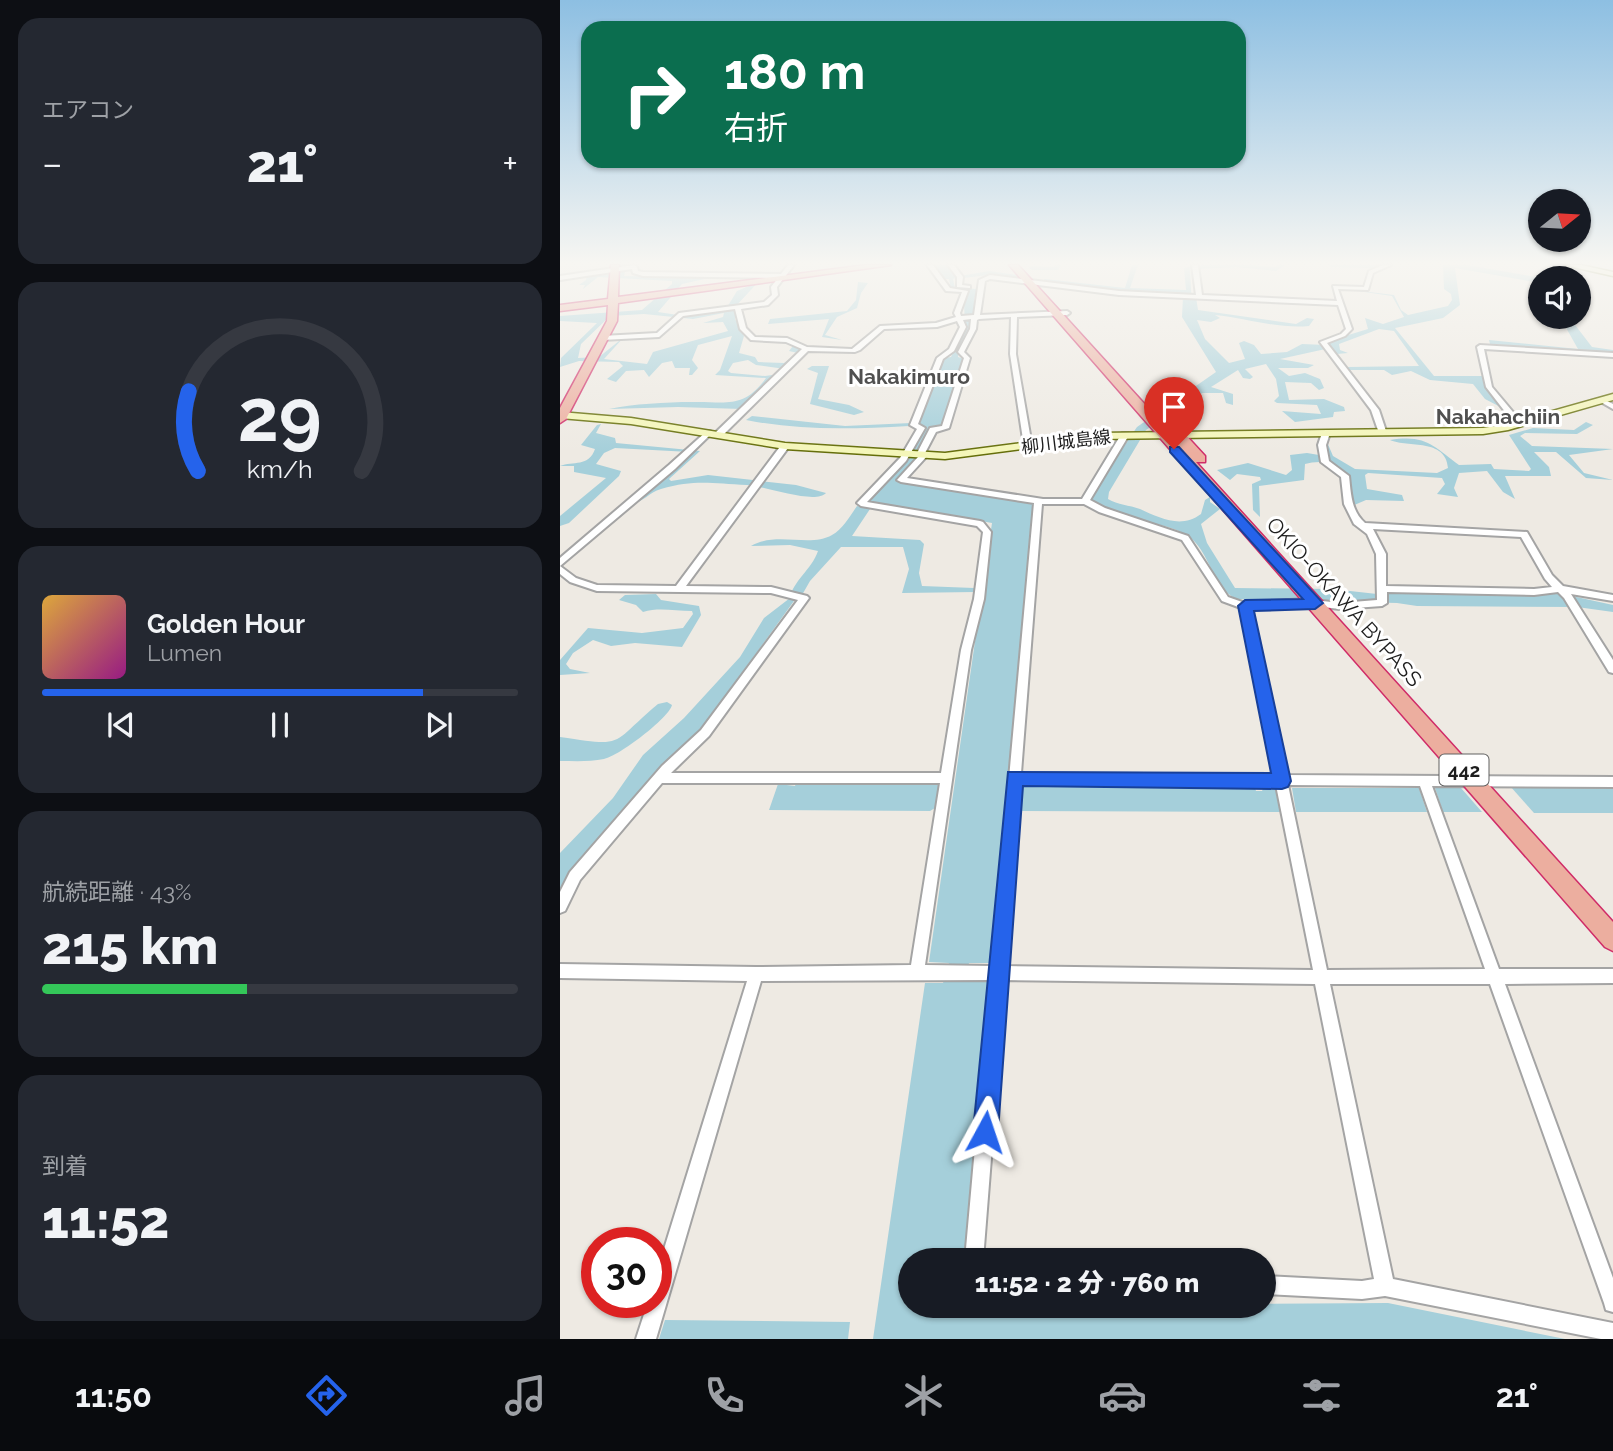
<!DOCTYPE html>
<html lang="ja">
<head>
<meta charset="utf-8">
<style>
  body { margin:0; font-family:Raleway,"Noto Sans JP",sans-serif; background:#242831; color:#f1f3f6; height:100vh; display:flex; flex-direction:column; font-size:26px; white-space:nowrap }
  * { box-sizing:border-box; margin:0 }
  p { font-size:23px; color:#9ea1a6 }
  .icon { flex:none; width:38px; height:38px; fill:none; stroke:currentColor; stroke-width:2; stroke-linecap:round; stroke-linejoin:round }
  .map { position:relative; flex:1; overflow:hidden }
  .details { display:flex; flex-direction:column; gap:18px; padding:18px; background:#0d0f14; width:560px }
  .details>* { flex:none }
  .banner { position:absolute; left:21px; top:21px; width:665px; height:147px; border-radius:21px; box-shadow:0 2px 5px #0004; background:#0b6e4f; color:#fff; overflow:hidden }
  .needle { width:46px; rotate:72deg }
  .buttons { position:absolute; left:968px; top:189px; display:grid; gap:14px }
  .buttons a { display:grid; place-items:center; width:63px; height:63px; border-radius:50%; background:#171b24; box-shadow:0 2px 5px #0004; font-size:35px }
  .speed { position:absolute; left:21px; top:1227px; display:flex; gap:14px; font-size:35px; font-weight:700; text-align:center }
  .speed>* { display:grid; place-content:center; width:91px; height:91px; border-radius:50%; background:#171b24; box-shadow:0 2px 5px #0004; line-height:1 }
  .speed .limit { border:10px solid #d22; background:#fff; color:#111 }
  .pin { position:absolute; display:grid; place-items:center; width:60px; height:60px; color:#fff; margin:-72px -30px; border-radius:50% 50% 50% 0; rotate:-45deg; box-shadow:0 0 7px #0007 }
  .pin .icon { rotate:45deg }
  .me { position:absolute; width:77px; margin:-38px; rotate:5deg; stroke-linejoin:round; filter:drop-shadow(0 0 5px #0008) }
  .turn { display:flex; align-items:center; gap:24px; height:147px; padding:0 28px; font-size:32px }
  .turn .icon { width:91px; height:91px; stroke-width:2.5 }
  .turn b { display:block; font-size:49px; line-height:60px }
  .big { font-size:52px; font-weight:800; line-height:1.1 }
  .details .widget { flex:1; display:flex; flex-direction:column; justify-content:center; gap:10px; min-width:0; padding:0 24px; border-radius:21px; background:#242831 }
  .details .dial { align-items:center; gap:0 }
  .dial svg { height:182px; overflow:visible; fill:none; stroke:#363941; stroke-width:7; stroke-linecap:round; text-anchor:middle }
  .dial text { fill:#f1f3f6; stroke:none }
  .song { display:flex; align-items:center; gap:21px }
  .cover { width:84px; height:84px; border-radius:10px; background:linear-gradient(135deg,hsl(40 70% 55%),hsl(310 70% 35%)) }
  .played { height:7px; border-radius:4px; background:linear-gradient(90deg,#2563eb 80%,#363941 80%) }
  .keys { display:flex; justify-content:space-around; direction:ltr }
  .heat { display:flex; justify-content:space-between; align-items:center; font-size:38px; direction:ltr }
  .charge { height:10px; border-radius:5px; background:linear-gradient(90deg,#34c759 43%,#363941 0) }
  .trip { position:absolute; left:338px; top:1248px; width:378px; height:70px; border-radius:35px; background:#171b24; box-shadow:0 2px 5px #0004; font-weight:800; line-height:70px; text-align:center }
  .menu { display:flex; height:112px; justify-content:space-around; align-items:center; background:#090b0e; color:#9ea1a6 }
  .menu .icon { width:49px; height:49px }
  .menu .on { color:#2563eb }
  .menu b { font-size:32px; color:#f1f3f6 }
  main { display:flex; flex:1; min-height:0 }
  .map>svg:first-child { display:block }
  .water { fill:#a5cfda; fill-rule:evenodd }
  .lines { fill:none; stroke-linecap:round; stroke-linejoin:round }
  .canal { fill:#a5cfda; fill-rule:evenodd }
  .minor-casing { stroke:#a4a4a4; stroke-width:4 }
  .secondary-casing { stroke:#656e0a; stroke-width:3 }
  .trunk-casing { stroke:#d02c68; stroke-width:3 }
  .minor { fill:#fff; fill-rule:evenodd }
  .secondary { fill:#f4f6b9; fill-rule:evenodd }
  .trunk { fill:#ecae9f; fill-rule:evenodd }
  .route { fill:#2563eb; stroke:#184099; stroke-width:2 }
  .labels { text-anchor:middle; stroke-width:6; stroke-linejoin:round; paint-order:stroke }
  .far-street-label { font-size:18px; fill:#1d1d1d; stroke:#fff }
  .shield { fill:#fff; stroke:#616161; stroke-width:2 }
  .shield-label { font-size:19px; font-weight:bold; fill:#1d1d1d }
  .far-quarter-label { font-size:21px; font-weight:bold; fill:#505050; stroke:#fff }
  .street-label { font-size:21px; fill:#1d1d1d; stroke:#fff }
</style>
</head>
<body>
<main>
<section class="details">
<div class="widget"><p>エアコン</p>
<div class="heat"><a>−</a><b class="big">21°</b><a>+</a></div>
</div>
<div class="widget dial"><svg viewBox="0 0 100 80">
<path d="M14 69A42 42 0 1 1 86 69"/>
<path d="M14 69A42 42 0 0 1 10 34" stroke="#2563eb"/>
<text x="50" y="56" font-size="32" font-weight="700">29</text>
<text x="50" y="72" font-size="11">km/h</text>
</svg></div>
<div class="widget">
<div class="song"><i class="cover"></i><div><b>Golden Hour</b><p>Lumen</p></div></div>
<div class="played"></div>
<div class="keys"><svg class="icon" aria-label="previous" viewBox="0 0 24 24"><path d="M18 5L8 12l10 7zM5 5v14"/></svg><svg class="icon" aria-label="pause" viewBox="0 0 24 24"><path d="M8 5v14M16 5v14"/></svg><svg class="icon" aria-label="next" viewBox="0 0 24 24"><path d="M6 5l10 7-10 7zM19 5v14"/></svg></div>
</div>
<div class="widget"><p>航続距離 · 43%</p><b class="big">215 km</b><div class="charge"></div></div>
<div class="widget"><p>到着</p><b class="big">11:52</b></div>
</section>
<div class="map">
<svg width="1053" height="1339" viewBox="0 0 1053 1339">
  <rect width="100%" height="100%" fill="#eeeae3"/>
  <!-- water -->
  <g class="water">
    <path d="M372,265H388L397,277L393,279L395,288L418,289L414,299V316L411,317C412,332 400,343 398,357L404,359L382,425L373,426L354,460L335,481L473,504L432,960L429,963H409L406,980L427,981L429,985L405,1260H350V1306L828,1303L1005,1339H313L365,983H383L389,963L369,962L432,523L310,501L347,458L365,428L357,425L383,358L391,357L405,327L404,302L409,291L391,289L389,279H383Z"/>
    <path d="M883,265H907L982,278L980,283L895,268L900,305L883,318L835,328L874,376H923L924,385L948,411L925,399L913,384L870,380L851,371L832,375L824,370H788V367L859,366L834,331L819,329L779,344L780,350L788,353L777,354L770,348L720,359L754,365L748,368H718L729,376L745,373L760,379L764,388L759,390L751,383L725,382L729,400L764,399L784,407L785,411L774,412L773,417L735,422L722,411L761,414L757,405L717,403L714,401L719,396L716,379L706,364L685,369L693,377L690,379L683,378L678,370L651,387L673,394V405L666,403L663,393H642L586,430L549,492L548,499C558,505 569,505 580,509C600,518 621,529 641,514L645,500L650,497V502L660,509L641,524L647,543L675,588L772,589L826,595L829,591L879,594L889,590L989,591L1053,605V612L1017,607L857,606L837,603L677,599C651,588 651,551 627,535C600,519 550,521 529,498L577,427L656,372L622,317L623,297H636L638,310L736,324L747,318L754,319L749,326C718,329 685,318 655,315L660,318L651,322L637,320L645,339L669,363L685,359L679,343L684,341L694,345L701,354L727,352L742,344L766,345L772,340L808,329L805,318L823,324L844,317L832,296L777,288L834,295L841,310L848,315L888,306L892,300L891,294L884,289Z"/>
    <path d="M66,267L64,276L202,278L175,307V319L184,336L179,353L195,357L198,362L224,363L238,353L229,351L233,346L242,351L225,369L196,365L188,360L173,363L168,371L171,373L205,376L220,374L182,409L118,407L49,409C73,404 106,402 132,402C165,401 183,410 206,378L155,375L160,370L172,336L138,345L132,360L138,368L132,375H129L130,368H115L112,361L102,363L89,377L84,370L66,371L56,382L47,379L63,366L59,362L19,361L0,367L1,358L37,323L0,321V316L82,310L112,284V281L38,277L23,289L25,285H19L26,280L27,274L58,275V268ZM149,278L188,279L189,286L177,291L166,309L118,315L98,312L122,284ZM164,313L163,317L143,323L163,322L168,331L93,352L87,364L44,359L64,337L39,357L18,358L21,344L50,316L84,314L133,319Z"/>
    <path d="M298,282L308,283L301,293L297,308L277,317L265,335L282,340L262,337L269,319L208,324L210,319L287,311L296,300Z"/>
    <path d="M1000,317H1009L1032,347L1053,350V353L930,344L929,340L1018,349Z"/>
    <path d="M252,366H269L258,399L289,405L304,412L294,415L250,404L258,373L247,369Z"/>
    <path d="M192,416L285,426L351,423L349,426C293,429 241,431 186,420Z"/>
    <path d="M1026,422L1033,425L1017,434L965,433L960,436L972,446L1053,449L1009,455L1024,473L1053,480L1026,478L996,452H974L989,467L991,476H945L955,499L943,492L927,471L899,473L894,488L898,497L877,494L885,484L882,478L808,473L805,475L807,489L842,495L844,501L806,500L792,506C789,497 793,487 789,479C781,461 760,460 745,464L744,480L699,486L700,517L693,510L692,484L701,480L700,477L677,474L670,480L657,470L688,463L726,475L732,470L730,455L747,453L765,456L767,442L773,456L795,469L877,473L888,468C886,438 848,448 830,440C867,434 874,447 899,465L931,464L934,469L969,471L971,469L949,435L973,428L1014,430Z"/>
    <path d="M41,424L36,433L55,438L56,443L140,451L109,479L111,481L148,475L236,485L266,493C255,505 205,486 187,485C153,484 136,479 101,489C89,492 83,503 72,503L130,452L55,448L44,453L36,464L61,471L59,476L9,523L0,526V516L46,478L14,472V466H0C13,461 29,467 35,449L21,445L37,425Z"/>
    <path d="M297,506L310,509L292,536L360,540L364,544L359,573L362,586L414,588L415,592L342,593L349,569L343,547H281L250,581L242,595L239,594L140,731L0,894V853L53,798L83,755L124,718L180,657L204,618L230,598C232,582 252,569 258,551L230,545L191,546C217,531 250,548 272,535C283,529 290,516 297,506Z"/>
    <path d="M96,594L101,600L139,606L141,615L122,647L75,643L51,646L33,640L13,653L6,664L10,669L30,673L0,675V660L28,628L82,633L123,628L133,614L132,611C114,611 99,607 83,612L76,605L59,600L65,595Z"/>
    <path d="M107,702L112,705C109,718 59,756 44,759C30,762 14,761 0,761V737C67,747 49,745 98,704Z"/>
    <path d="M236,783L378,784L379,786L375,808L370,811L209,810L218,784L235,786Z"/>
    <path d="M461,785L695,788L696,791H702L703,789L715,788L720,812L459,811Z"/>
    <path d="M950,786L1053,787V813H974Z"/>
    <path d="M732,788H859L867,812H736Z"/>
    <path d="M875,788H901L922,812H883Z"/>
    <path d="M105,1320L290,1322L288,1339H99Z"/>
  </g>
  <g class="lines">
    <!-- canal -->
    <g class="canal">
      <path d="M495,265H501L498,270H472L469,268L472,266L494,267Z"/>
      <path d="M572,265H578L570,288L626,290L624,268L634,266V268L630,269L632,308L627,307L626,294L567,292L482,281L485,279L565,288Z"/>
      <path d="M643,265H687L715,267L718,265H725L716,271L676,267L638,269L635,267Z"/>
      <path d="M769,265H819L820,266L817,268L772,267Z"/>
      <path d="M429,271L457,275L460,277L457,279L429,275L403,278L400,276Z"/>
    </g>
    <!-- minor casing -->
    <g class="minor-casing">
      <g id="minor">
        <path d="M74,265L77,267L78,271L83,272L221,274L228,265H234L217,287L218,295L208,305L181,309L186,328L195,337L227,338L247,347L292,349L320,326L376,323L396,317L394,313L402,292L386,291L367,265H373L390,288L408,291L400,313L401,316L414,315L419,280L430,275L559,291L636,295L632,265H638L642,295L777,301L773,286L804,287L809,271L823,265H831L813,273L808,290L778,289L792,329L785,336L767,343L819,410L826,431L825,433H819L811,410L760,342L781,334L786,329L778,305L559,295L430,279L425,281L420,315L507,311L510,313L507,315L457,317L456,354L472,446L468,448L464,446L450,354L451,317L419,319L417,320L416,329L404,352L410,358L389,428L376,432L365,453L368,455L347,478L483,499H522L562,433H568L569,435L530,500L545,508L628,536L668,597L685,603L745,599L780,603L817,600L816,554L807,534L794,524L784,504L781,477L761,462L758,445L762,433L766,431L770,433L766,445L769,461L789,476C791,493 791,511 805,523L967,532L992,575L1003,586L1053,595V601L1011,594L1053,660V673L1049,672L1004,598L998,592L974,595L827,592V603L822,606L780,609L745,605L690,609L726,775L1053,777V787L872,786L939,969H1053V983L945,984L1053,1278V1312L1046,1310L1044,1303L930,984H770L833,1279L1053,1323V1339H1041L825,1296L802,1299L704,1294V1276L802,1281L814,1279L755,984L445,980L423,1260H405L430,980L201,981L96,1339H76L88,1302H96V1275L187,981L0,978V964L196,967L351,965L380,783H102L20,880L5,911L0,913V892L10,872L102,766L141,730L238,600L211,593L37,591L10,582L0,574V558L109,465L147,431H150V435L115,469L0,566L16,578L37,585L116,586L222,444H228V448L126,586L211,587L247,596L249,598L149,736L111,773H381L401,650L414,599L423,532L417,526L301,506L297,503L340,458L357,429L350,425L377,358L389,349L400,327L397,321L377,327L324,329L300,350L295,352L248,351L161,437H158L154,435L155,433L242,349L226,342L191,340L180,329L175,309L123,316L99,337L42,340L39,338L42,336L97,333L119,313L204,302L212,295L211,287L218,278L83,276L73,273L72,269L0,280V276ZM411,319L410,329L398,352L404,358L382,426L370,428L356,455L358,457L337,480L341,482L474,503L432,966L365,965L411,650L424,599L431,532L423,522L420,521L307,502L346,461L365,428L358,424L383,359L394,351L406,327L403,320ZM482,504H524L539,512L622,540L662,601L681,608L714,775L461,773ZM813,529L961,537L985,579L992,587L974,589L826,586V554ZM460,783L716,785L753,970L446,966ZM728,785L860,786L925,969L767,970Z"/>
        <path d="M388,265H394L403,277L402,285L410,286V288L397,287V277Z"/>
        <path d="M920,345L1053,353V357L924,349L932,387L963,424L959,426H956L926,387L917,347Z"/>
        <path d="M1039,399H1043L1053,404V409L1039,401Z"/>
      </g>
    </g>
    <!-- secondary casing -->
    <g class="secondary-casing">
      <g id="secondary">
        <path d="M1004,265H1021L1053,272V276Z"/>
        <path d="M1053,394V400L948,430L923,434L539,439L385,459L225,449L71,424L0,418V412L71,418L225,443L385,453L539,433L923,428L943,425Z"/>
      </g>
    </g>
    <!-- trunk casing -->
    <g class="trunk-casing">
      <g id="trunk">
        <path d="M51,265H59L58,297L306,265H331L58,303L57,321L6,419L0,423V408L47,321L48,305L0,311V305L48,299Z"/>
        <path d="M449,265H458L589,409V404H597L645,456V462H636L1053,922V951L1045,947Z"/>
      </g>
    </g>
    <!-- minor -->
    <use href="#minor" class="minor"/>
    <!-- secondary -->
    <use href="#secondary" class="secondary"/>
    <!-- trunk -->
    <use href="#trunk" class="trunk"/>
  </g>
  <!-- sky -->
  <linearGradient id="sky" x2="0" y2="1"><stop stop-color="#8dbfe2"/><stop offset="0.58" stop-color="#f7f6f2"/><stop offset="1" stop-color="#f7f6f2" stop-opacity="0"/></linearGradient>
  <rect width="1053" height="453" fill="url(#sky)"/>
  <!-- route -->
  <path class="route" d="M610,447H619L763,603L755,609L694,611L731,781L728,787L722,789L463,786L438,1132L434,1141L425,1145L416,1141L413,1132L448,772L711,773L678,606L685,600L743,599L610,452Z"/>
  <g class="labels">
    <!-- far-street labels -->
    <g class="far-street-label">
      <text transform="translate(506 442) rotate(-7)" y="6">柳川城島線</text>
    </g>
    <!-- shield labels -->
    <rect class="shield" x="879.5" y="754.5" width="49" height="31" rx="5"/>
    <g class="shield-label">
      <text x="904" y="777">442</text>
    </g>
    <!-- far-quarter labels -->
    <g class="far-quarter-label">
      <text x="349" y="384">Nakakimuro</text>
      <text x="938" y="424">Nakahachiin</text>
    </g>
    <!-- street labels -->
    <g class="street-label">
      <text transform="translate(784 602) rotate(48)" y="7">OKIO-OKAWA BYPASS</text>
    </g>
  </g>
</svg>
<div class="buttons">
<a><svg class="needle" viewBox="-14 -14 28 28"><path d="M0-13l5 13h-10z" fill="#e53935"/><path d="M0 13l5-13h-10z" fill="#9ea1a6"/></svg></a>
<a><svg class="icon" aria-label="sound" viewBox="0 0 24 24"><path d="M4 9h4l5-4v14l-5-4H4zM17 9q2 3 0 6"/></svg></a>
</div>
<div class="speed"><div class="limit">30</div></div>
<div class="pin" style="left:614px;top:449px;background:#d93025"><svg class="icon" aria-label="arrive" viewBox="0 0 24 24"><path d="M6 21V4h12l-3 4 3 4H6"/></svg></div>
<svg class="me" style="left:425px;top:1132px" viewBox="-20 -20 40 40"><path d="M0-17L14 15 0 8-14 15z" fill="#2563eb" stroke="#fff" stroke-width="4"/></svg>
<div class="trip">11:52 · 2 分 · 760 m</div>
<div class="banner">
<div class="turn"><svg class="icon" aria-label="right" viewBox="0 0 24 24"><path d="M7 20v-9h11M14 6l5 5-5 5"/></svg><div><b>180 m</b>右折</div></div>
</div>
</div>
</main>
<nav class="menu">
<b>11:50</b>
<svg class="icon on" aria-label="directions" viewBox="0 0 24 24"><path d="M12 3l9 9-9 9-9-9zM9 14v-3h6M13 9l2 2-2 2"/></svg>
<svg class="icon" aria-label="music" viewBox="0 0 24 24"><path d="M9 18V5l10-2v13"/><circle cx="6" cy="18" r="3"/><circle cx="16" cy="16" r="3"/></svg>
<svg class="icon" aria-label="phone" viewBox="0 0 24 24"><path d="M5 4h4l2 5-3 2q2 4 5 5l2-3 5 2v4C11 20 4 13 5 4z"/></svg>
<svg class="icon" aria-label="climate" viewBox="0 0 24 24"><path d="M12 3v18M4 7l16 10M4 17L20 7"/></svg>
<svg class="icon" aria-label="car" viewBox="0 0 24 24"><path d="M5 17H2v-5l4-1 3-4h7l3 4 3 1v5h-3M9 17h6M6 11h13"/><circle cx="7" cy="17" r="2"/><circle cx="17" cy="17" r="2"/></svg>
<svg class="icon" aria-label="filters" viewBox="0 0 24 24"><path d="M4 7h16M4 17h16"/><circle cx="9" cy="7" r="2"/><circle cx="15" cy="17" r="2"/></svg>
<b>21°</b>
</nav>
</body>
</html>
